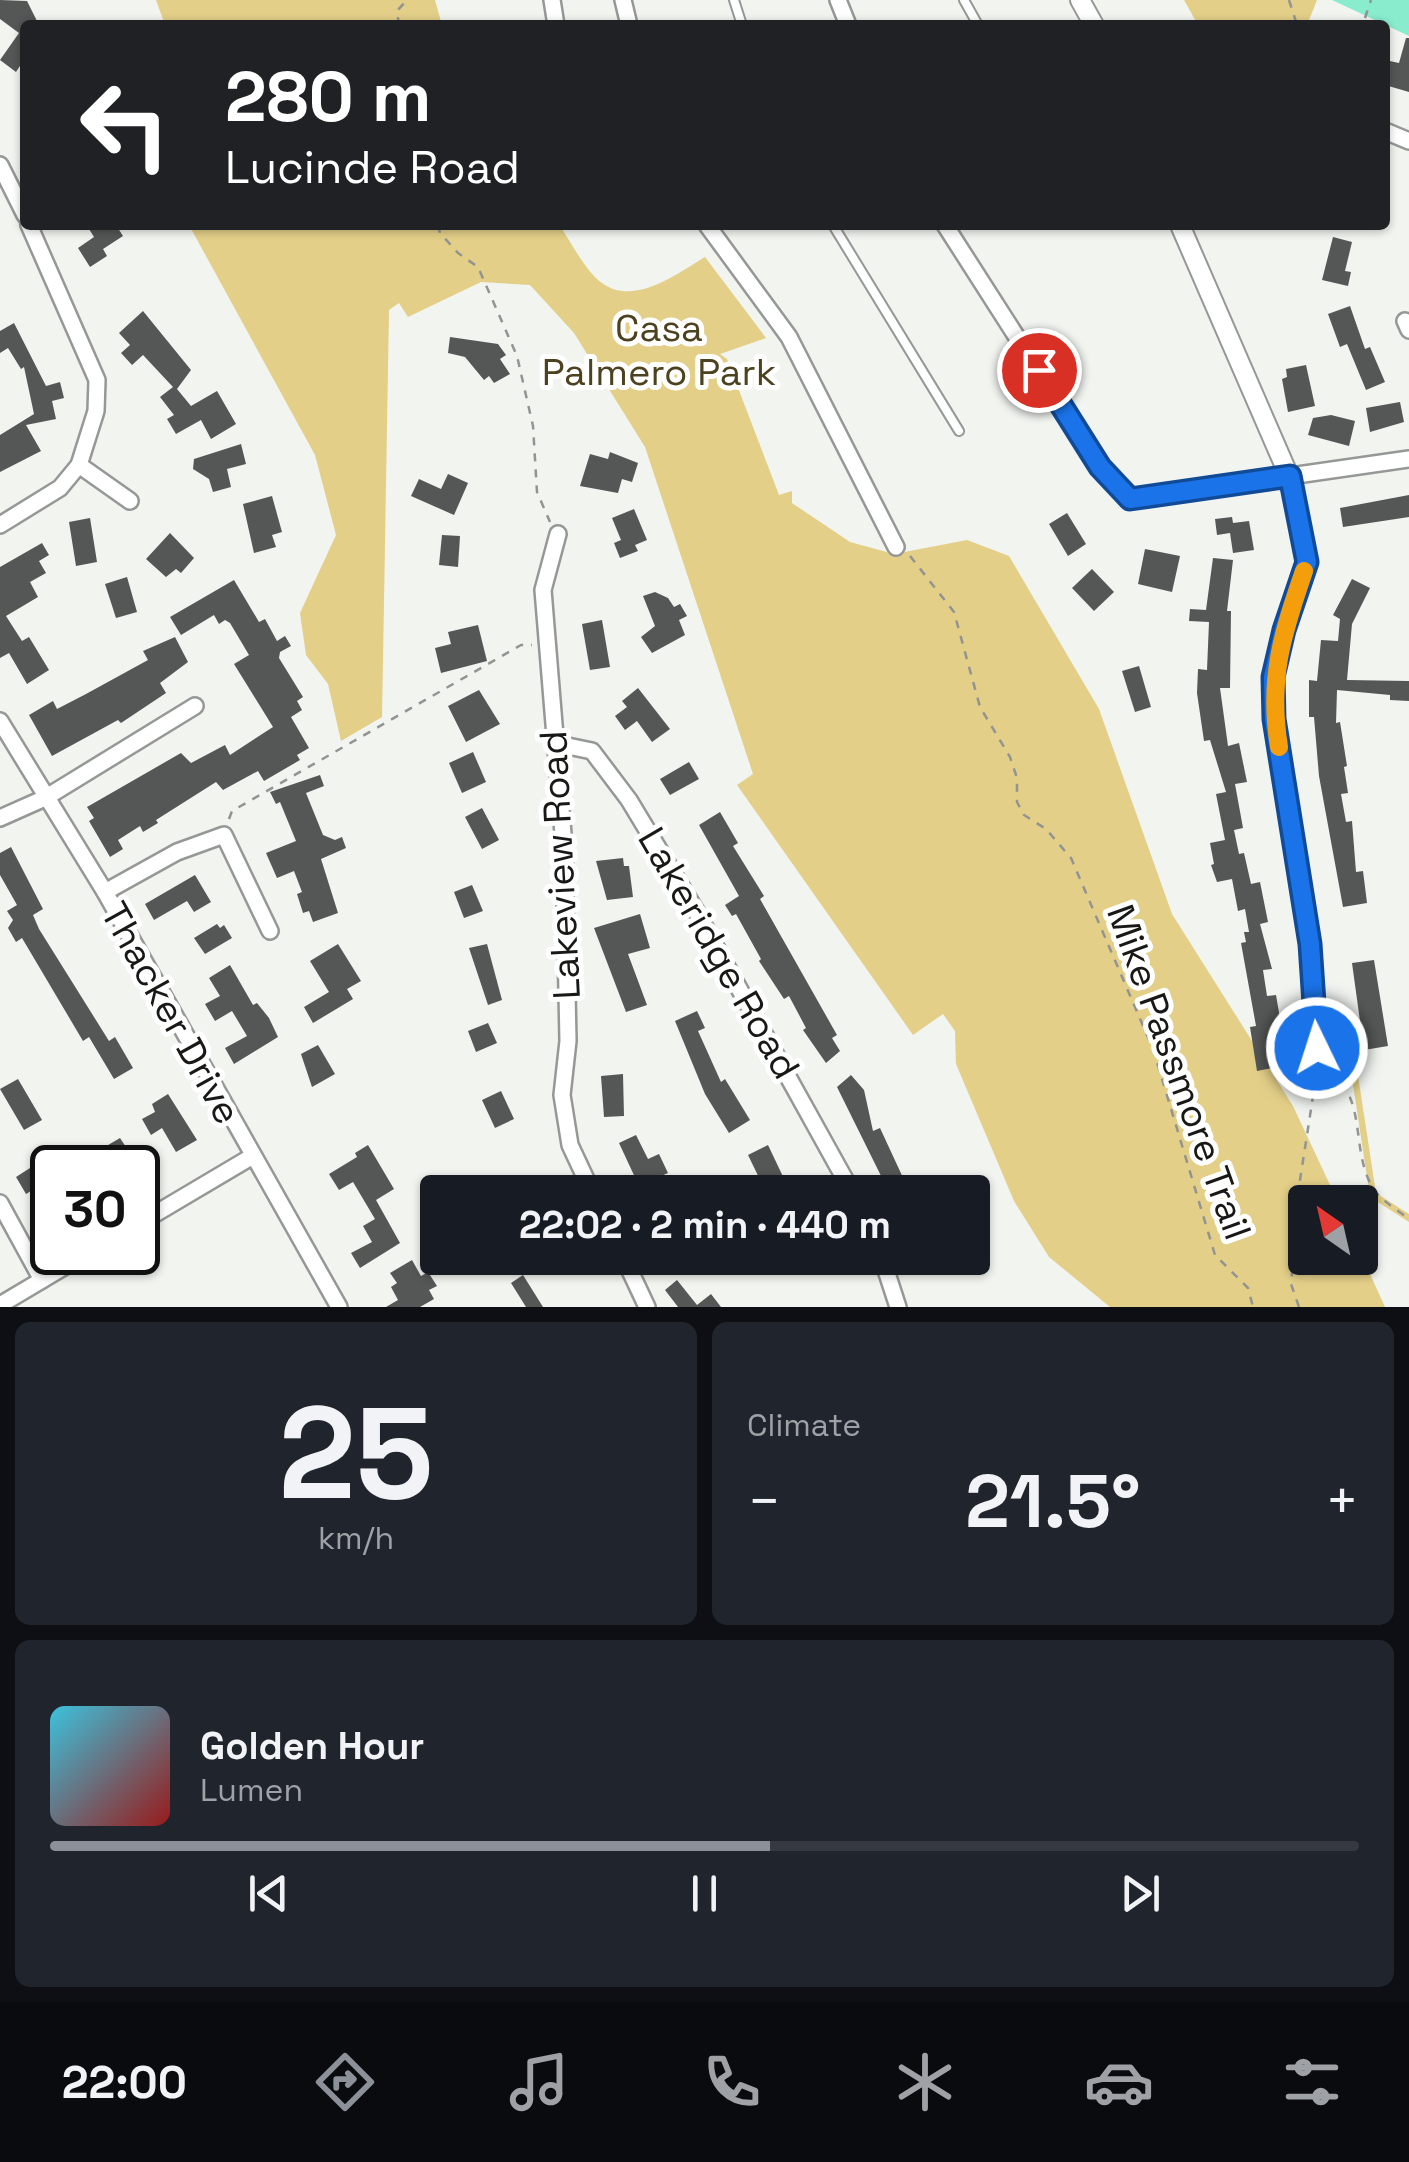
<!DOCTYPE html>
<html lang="en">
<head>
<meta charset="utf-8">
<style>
  body { margin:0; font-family:"Space Grotesk",sans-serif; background:#20242c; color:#f1f3f6; height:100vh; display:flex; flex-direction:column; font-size:38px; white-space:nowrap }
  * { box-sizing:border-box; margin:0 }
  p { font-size:32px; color:#9ea1a6 }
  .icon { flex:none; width:55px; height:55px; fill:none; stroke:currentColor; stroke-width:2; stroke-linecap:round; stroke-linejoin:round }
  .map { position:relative; height:1307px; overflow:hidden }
  .sheet { display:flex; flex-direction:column; gap:15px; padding:15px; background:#0d0f14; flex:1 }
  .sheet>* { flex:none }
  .hud { position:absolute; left:20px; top:20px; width:1370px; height:210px; border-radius:10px; box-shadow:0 2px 8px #0004; background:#202124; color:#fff; overflow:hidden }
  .needle { width:65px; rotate:326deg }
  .buttons { position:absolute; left:1288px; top:1185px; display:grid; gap:20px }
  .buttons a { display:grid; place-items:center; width:90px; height:90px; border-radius:10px; background:#171b24; box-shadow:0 2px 8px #0004; font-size:50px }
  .speed { position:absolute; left:30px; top:1145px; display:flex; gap:20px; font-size:50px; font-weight:700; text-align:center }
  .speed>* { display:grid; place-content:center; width:130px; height:130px; border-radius:50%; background:#171b24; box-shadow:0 2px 8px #0004; line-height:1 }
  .speed .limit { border:5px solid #111; border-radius:15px; background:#fff; color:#111 }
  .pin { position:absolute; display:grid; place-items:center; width:85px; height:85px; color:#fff; margin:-42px; border:5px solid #fff; border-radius:50%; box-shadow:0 2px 10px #0007 }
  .me { position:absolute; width:110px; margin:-55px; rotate:356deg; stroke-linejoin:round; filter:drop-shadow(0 0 8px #0008) }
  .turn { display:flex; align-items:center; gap:35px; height:210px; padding:0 40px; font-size:45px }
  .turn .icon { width:130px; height:130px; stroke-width:2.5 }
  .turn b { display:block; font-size:70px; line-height:85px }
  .big { font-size:75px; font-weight:600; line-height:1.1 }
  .sheet .tile { flex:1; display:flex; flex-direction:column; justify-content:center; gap:15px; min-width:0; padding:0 35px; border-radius:15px; background:#20242c }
  .sheet .dial { align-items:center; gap:0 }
  .dial b { font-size:130px; line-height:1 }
  .song { display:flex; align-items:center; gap:30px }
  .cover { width:120px; height:120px; border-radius:15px; background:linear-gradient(135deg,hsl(190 70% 55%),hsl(0 70% 35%)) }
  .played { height:10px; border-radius:5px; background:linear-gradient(90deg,#8c9099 55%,#363941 55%) }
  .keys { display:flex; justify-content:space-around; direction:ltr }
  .heat { display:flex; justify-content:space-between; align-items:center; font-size:55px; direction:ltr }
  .sheet .tiles { flex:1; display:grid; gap:15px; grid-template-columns:1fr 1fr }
  .tile:last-child { grid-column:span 2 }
  .trip { position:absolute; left:420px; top:1175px; width:570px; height:100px; border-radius:10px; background:#171b24; box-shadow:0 2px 8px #0004; font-weight:600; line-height:100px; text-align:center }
  .dock { display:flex; height:160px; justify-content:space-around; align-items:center; background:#090b0e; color:#9ea1a6 }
  .dock .icon { width:70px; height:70px }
  .dock .current { color:#8c9099 }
  .dock b { font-size:45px; color:#f1f3f6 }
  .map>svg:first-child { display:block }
  .green { fill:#e3cf88 }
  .water { fill:#89eccc }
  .building { fill:#545755 }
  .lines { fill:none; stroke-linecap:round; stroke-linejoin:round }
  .service-casing { stroke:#969895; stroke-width:12 }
  .minor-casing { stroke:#969895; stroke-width:20 }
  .tertiary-casing { stroke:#969895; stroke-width:22 }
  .path { stroke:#929491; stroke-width:2.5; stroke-dasharray:8 8; stroke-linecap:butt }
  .service { stroke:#fff; stroke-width:8 }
  .minor { stroke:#fff; stroke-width:15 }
  .tertiary { stroke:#fff; stroke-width:18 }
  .route-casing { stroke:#114b97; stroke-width:25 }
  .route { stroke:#1a73e8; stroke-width:18 }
  .slow { stroke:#f59e0b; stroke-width:18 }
  .labels { text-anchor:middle; stroke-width:10; stroke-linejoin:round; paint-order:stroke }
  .park-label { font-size:38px; fill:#4c421f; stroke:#fff }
  .street-label { font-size:38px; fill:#181817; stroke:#fff }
</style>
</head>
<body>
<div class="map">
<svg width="1409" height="1307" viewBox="0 0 1409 1307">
  <rect width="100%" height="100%" fill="#f2f4f0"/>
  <!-- green -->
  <g class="green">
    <path d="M156,0H435L442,25H165Z"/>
    <path d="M1184,0H1317L1307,25H1198Z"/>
    <path d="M189,225H559C572,243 585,271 602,283C634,307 678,273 705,257L766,338L720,354L727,359L779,495L792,491V503L850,542L894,554L967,540L1009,556L1099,709L1172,914L1293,1106L1338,1202H1305V1258H1360V1252L1385,1307H1110L1049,1257L1014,1201L956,1064L955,1031L943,1014L913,1035L737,785L753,774L645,447L574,333L530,285L481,282L408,317L399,303L389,310L382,717L341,741L328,684L306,655L300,613L336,535L315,455Z"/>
    <path d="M1355,1056L1376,1193L1409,1214V1222L1370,1197L1349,1058Z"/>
  </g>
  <!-- water -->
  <path class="water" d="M1332,0H1409V36Z"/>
  <!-- building -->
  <g class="building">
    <path d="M0,0L27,1L39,25H25V58L16,72L0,60L19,33L0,19Z"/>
    <path d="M1406,38H1409V92L1385,85V60L1399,63Z"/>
    <path d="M96,225H116L123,236L103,249L107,256L90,267L78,248L94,237L89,229Z"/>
    <path d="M1333,237L1352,242L1345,271L1351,272L1348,286L1322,280Z"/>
    <path d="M1350,306L1365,349L1370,347L1385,382L1366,390L1347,344L1340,347L1328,314Z"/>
    <path d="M143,311L191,370L177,389L191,406L217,391L236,424L211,439L201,420L176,434L167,419L174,415L160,397L173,387L143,355L132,365L121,353L130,345L119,333Z"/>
    <path d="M14,323L46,386L60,382L64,398L52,401L56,419L26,425L41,451L0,472V435L34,414L24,367L21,369L8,348L0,353V331Z"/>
    <path d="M450,337L498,344L506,355L500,359L510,374L494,383L489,376L484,380L465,357L448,353Z"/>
    <path d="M1306,365L1315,406L1288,412L1282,379L1287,377L1286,369Z"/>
    <path d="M1400,402L1404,422L1370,432L1366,408Z"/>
    <path d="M1331,415L1355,421L1349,446L1308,435L1313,418Z"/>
    <path d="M241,444L246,464L227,469L231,487L213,492L209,479L193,469L194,459Z"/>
    <path d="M610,452L638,463L632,482L622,479L618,493L580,486L590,454L608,459Z"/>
    <path d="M448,474L468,483L454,515L411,496L419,479L441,489Z"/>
    <path d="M1409,495V517L1343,527L1340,508Z"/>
    <path d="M272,496L282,532L272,535L276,547L254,553L243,504Z"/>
    <path d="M634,509L647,540L635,545L638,551L620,558L614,543L621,540L612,518Z"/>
    <path d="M1067,513L1086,544L1068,556L1049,524Z"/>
    <path d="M1232,517L1233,523L1249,521L1254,550L1233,553L1230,533L1217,535L1215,519Z"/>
    <path d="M90,518L97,562L76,566L69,522Z"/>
    <path d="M170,533L194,558L181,573L176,569L166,577L146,559Z"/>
    <path d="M442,535L460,536L458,567L439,565Z"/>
    <path d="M42,543L49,555L39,561L46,573L30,582L38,597L6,616L22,641L29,637L49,670L27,684L9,653L0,658V567Z"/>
    <path d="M1145,549L1180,556L1172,592L1138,584Z"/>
    <path d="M1213,558L1233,560L1227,611H1231L1230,688H1220L1228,746L1239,743L1247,782L1235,784L1243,828L1234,830L1239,854L1244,853L1251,884L1260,882L1268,922L1260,924L1272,969L1263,970L1267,996L1276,995L1288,1065L1257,1071L1250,1027L1256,1026L1241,943L1246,942L1244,932H1249L1245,909L1238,911L1232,879L1217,882L1211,865L1214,864L1210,843L1225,840L1216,794L1226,792L1210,740L1204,741L1197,693L1198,669L1207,670L1209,622L1189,621L1190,609L1206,610Z"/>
    <path d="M1092,569L1114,592L1094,611L1072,588Z"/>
    <path d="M127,577L137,612L116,618L105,584Z"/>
    <path d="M1352,579L1370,588L1352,624L1347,680L1409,681V701L1390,700V695L1337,690L1336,723L1340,722L1347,766L1344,767L1348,793L1341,794L1346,822L1352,821L1356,872L1363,871L1367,903L1343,907L1319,776L1314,717H1309V680L1317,681L1321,640L1338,641L1340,619L1333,615Z"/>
    <path d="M234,580L259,622L265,619L277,641L285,636L291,646L280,652L279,658L303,697L297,701L302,710L291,717L309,748L297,755L300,760L264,781L258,771L223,790L216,782L156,820L158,823L143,832L140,826L118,840L123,849L110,857L89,821L94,818L87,807L181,753L191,763L225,745L230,755L273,727L234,664L249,655L230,623L225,620L219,624L214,615L181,635L170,617Z"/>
    <path d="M655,592L668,598L674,607L680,604L687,616L679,620L685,635L652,653L641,637L655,626L643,596Z"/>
    <path d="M602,620L610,667L590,670L582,624Z"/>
    <path d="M478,625L487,661L441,673L435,648L451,644L448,632Z"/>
    <path d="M175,637L188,662L160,683L166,693L121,723L118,720L52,756L29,715L53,701L57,709L86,694L148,660L143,651Z"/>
    <path d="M1139,666L1151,707L1135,712L1122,671Z"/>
    <path d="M638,688L670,729L652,742L637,721L625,730L615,716L627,707L622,701Z"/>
    <path d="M479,690L500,724L466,742L448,706Z"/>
    <path d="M473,752L486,782L462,793L449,763Z"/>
    <path d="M689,762L699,779L670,795L660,779Z"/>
    <path d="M320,775L324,786L306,793L323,835L335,840L342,837L346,848L321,859L338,913L313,922L309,911L303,913L297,894L302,892L294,871L277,878L266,853L296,841L280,802L276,804L270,792Z"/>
    <path d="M482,808L499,840L482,849L465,817Z"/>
    <path d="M720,812L738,843L733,846L764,896L760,899L837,1035L832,1038L840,1051L826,1063L803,1030L806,1028L789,996L784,999L759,961L761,959L736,914L732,916L725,905L739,896L699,825Z"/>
    <path d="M11,847L43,909L33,915L39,929L109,1041L115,1037L133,1068L114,1079L89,1037L83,1041L22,938L16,942L8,928L13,920L7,911L17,905L0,875V853Z"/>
    <path d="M623,858L624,866H629L633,897L607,900L596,861Z"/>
    <path d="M195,875L211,902L194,912L187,901L154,920L145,904Z"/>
    <path d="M472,885L483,911L464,918L454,892Z"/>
    <path d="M640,914L650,948L628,954L647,1005L626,1012L594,928Z"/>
    <path d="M217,924L220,928L224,925L232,938L205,954L194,938Z"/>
    <path d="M338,944L361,981L347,989L353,999L313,1023L304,1007L329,992L310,961Z"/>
    <path d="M487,944L502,1000L488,1005L469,948Z"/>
    <path d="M1374,960L1388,1046L1364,1050L1352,963Z"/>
    <path d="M230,965L253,1005L257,1003L269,1018L278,1037L234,1064L225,1048L247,1036L232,1011L215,1021L205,1004L220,996L209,978Z"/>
    <path d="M697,1011L705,1028L698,1031L721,1082L725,1079L750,1120L729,1133L705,1094L675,1021Z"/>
    <path d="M488,1023L497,1043L476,1052L468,1031Z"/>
    <path d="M318,1045L335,1074L312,1087L301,1054Z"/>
    <path d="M623,1074L624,1116L604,1117L601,1076Z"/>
    <path d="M851,1075L864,1090L873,1131L880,1128L905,1182L912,1178L919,1192H882L888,1190L837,1087Z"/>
    <path d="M18,1079L42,1120L24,1130L0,1089Z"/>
    <path d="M501,1091L514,1119L495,1128L482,1100Z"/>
    <path d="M168,1094L197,1140L176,1152L162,1128L151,1135L142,1119L155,1112L152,1104Z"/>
    <path d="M636,1135L648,1159L659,1154L668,1173L639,1186L619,1143Z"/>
    <path d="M120,1138L136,1162L127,1168H69Z"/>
    <path d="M368,1145L394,1189L376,1200L400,1243L360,1268L351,1253L372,1242L363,1226L375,1219L353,1182L339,1190L329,1174L357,1157L355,1153Z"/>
    <path d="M768,1145L787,1185L772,1192H766L748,1155Z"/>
    <path d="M30,1168L38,1181L52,1173V1227L31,1191L26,1194L16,1177Z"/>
    <path d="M412,1260L421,1276L428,1272L437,1286L429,1290L434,1299L420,1307H386L398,1300L391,1287L397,1283L390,1273Z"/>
    <path d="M523,1275L543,1307H526L511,1283Z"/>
    <path d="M677,1280L697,1305L711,1294L721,1307H678L665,1290Z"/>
  </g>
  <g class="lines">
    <!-- service casing -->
    <g class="service-casing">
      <g id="service">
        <path d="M734,0L742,25"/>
        <path d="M964,0L978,25"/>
        <path d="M833,225L959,431"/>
      </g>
    </g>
    <!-- minor casing -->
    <g class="minor-casing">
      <g id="minor">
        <path d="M552,0L556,25"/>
        <path d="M623,0L629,25"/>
        <path d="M838,0L848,25"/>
        <path d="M1385,131L1409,141"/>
        <path d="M0,165L25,215"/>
        <path d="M707,225L789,337L896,547"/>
        <path d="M945,225L1100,467L1130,499L1409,459"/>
        <path d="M1405,321L1409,330"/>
        <path d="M79,465L130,501"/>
        <path d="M1289,476L1307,562L1284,630L1273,677L1274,719L1311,944L1318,1064"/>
        <path d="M0,525L60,488L79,465L96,411L97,380L29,225"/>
        <path d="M558,534L543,590L564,846L568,1041L562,1095L570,1145L592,1192"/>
        <path d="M0,721L105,892L339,1307"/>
        <path d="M558,744L592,751L629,800L696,911L852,1192"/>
        <path d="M0,818L45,798L195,706"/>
        <path d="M105,892L177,852L224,835L270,931"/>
        <path d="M0,1203L42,1280"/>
        <path d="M138,1224L251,1157"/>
        <path d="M624,1258L647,1307"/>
        <path d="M882,1258L898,1307"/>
        <path d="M0,1305L89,1252"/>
      </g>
    </g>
    <!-- tertiary casing -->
    <g class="tertiary-casing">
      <g id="tertiary">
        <path d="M1080,0L1094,25"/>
        <path d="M1180,225L1289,476"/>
      </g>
    </g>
    <!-- path -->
    <g class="path">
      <path d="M1289,0L1297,25"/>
      <path d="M1365,18L1371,0"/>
      <path d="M399,25L397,11L407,0"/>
      <path d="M438,225L440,233L458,253L478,267L517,356L533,426L537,492L550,522"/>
      <path d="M910,556L954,612L980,707L1010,757L1017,778V802L1024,815L1046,829L1071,858L1153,1049L1215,1255L1248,1288L1253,1307"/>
      <path d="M229,819L232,811L521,645H532"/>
      <path d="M1330,1072C1368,1099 1350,1151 1373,1188C1380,1200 1398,1210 1409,1219"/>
      <path d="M1299,1307L1291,1284L1300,1180L1316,1077"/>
    </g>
    <!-- service -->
    <use href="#service" class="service"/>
    <!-- minor -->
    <use href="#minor" class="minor"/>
    <!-- tertiary -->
    <use href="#tertiary" class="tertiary"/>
  </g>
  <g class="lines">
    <!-- route casing -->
    <g class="route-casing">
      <path id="route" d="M1039,370L1100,467L1130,499L1290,476L1307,562L1284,630L1273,677L1274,719L1310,944L1317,1048"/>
    </g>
    <!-- route -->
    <use href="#route" class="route"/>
    <!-- slow -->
    <path class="slow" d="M1279,747C1268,679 1282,635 1304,571"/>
  </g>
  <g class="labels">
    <!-- park labels -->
    <g class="park-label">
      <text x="659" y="341">Casa<tspan x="659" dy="44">Palmero Park</tspan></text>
    </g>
    <!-- street labels -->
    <g class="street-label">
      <text transform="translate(560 865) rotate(-93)" y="13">Lakeview Road</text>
      <text transform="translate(719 953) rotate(60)" y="13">Lakeridge Road</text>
      <text transform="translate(171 1013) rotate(61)" y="13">Thacker Drive</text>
      <text transform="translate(1179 1072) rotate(70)" y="13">Mike Passmore Trail</text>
    </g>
  </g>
</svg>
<div class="buttons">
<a><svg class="needle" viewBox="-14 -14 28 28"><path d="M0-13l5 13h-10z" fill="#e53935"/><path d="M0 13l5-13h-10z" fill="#9ea1a6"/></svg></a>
</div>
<div class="speed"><div class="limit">30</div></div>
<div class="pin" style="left:1039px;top:370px;background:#d93025"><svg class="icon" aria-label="arrive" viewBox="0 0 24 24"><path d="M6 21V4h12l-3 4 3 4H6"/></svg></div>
<svg class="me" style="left:1317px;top:1048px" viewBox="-20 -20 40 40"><circle r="17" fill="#1a73e8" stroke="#fff" stroke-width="3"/><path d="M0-11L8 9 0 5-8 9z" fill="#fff"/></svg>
<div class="trip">22:02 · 2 min · 440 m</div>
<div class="hud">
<div class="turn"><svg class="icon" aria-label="left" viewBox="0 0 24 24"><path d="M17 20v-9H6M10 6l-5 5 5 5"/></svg><div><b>280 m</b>Lucinde Road</div></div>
</div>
</div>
<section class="sheet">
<div class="tiles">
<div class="tile dial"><b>25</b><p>km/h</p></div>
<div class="tile"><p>Climate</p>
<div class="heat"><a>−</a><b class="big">21.5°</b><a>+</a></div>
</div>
<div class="tile">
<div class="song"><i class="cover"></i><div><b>Golden Hour</b><p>Lumen</p></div></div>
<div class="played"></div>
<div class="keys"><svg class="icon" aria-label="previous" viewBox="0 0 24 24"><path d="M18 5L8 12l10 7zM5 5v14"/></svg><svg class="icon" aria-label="pause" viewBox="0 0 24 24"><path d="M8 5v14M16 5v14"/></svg><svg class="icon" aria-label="next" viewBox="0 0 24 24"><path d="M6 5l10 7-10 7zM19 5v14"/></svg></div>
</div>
</div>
</section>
<nav class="dock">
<b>22:00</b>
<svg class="icon current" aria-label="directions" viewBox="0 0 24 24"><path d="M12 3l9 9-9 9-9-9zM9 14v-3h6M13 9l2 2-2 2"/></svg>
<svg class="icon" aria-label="music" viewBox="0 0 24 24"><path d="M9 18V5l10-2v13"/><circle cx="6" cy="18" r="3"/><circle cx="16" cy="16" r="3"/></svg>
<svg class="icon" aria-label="phone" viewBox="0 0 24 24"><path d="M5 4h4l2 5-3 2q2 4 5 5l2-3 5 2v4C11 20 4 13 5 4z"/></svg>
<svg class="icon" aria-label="climate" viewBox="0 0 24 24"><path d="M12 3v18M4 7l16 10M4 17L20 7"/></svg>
<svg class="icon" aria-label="car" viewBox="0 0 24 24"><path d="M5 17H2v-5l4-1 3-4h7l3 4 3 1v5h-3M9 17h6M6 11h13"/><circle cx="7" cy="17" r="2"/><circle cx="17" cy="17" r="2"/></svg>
<svg class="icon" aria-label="filters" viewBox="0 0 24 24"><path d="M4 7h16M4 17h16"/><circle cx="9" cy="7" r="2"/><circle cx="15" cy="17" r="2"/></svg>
</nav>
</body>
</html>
